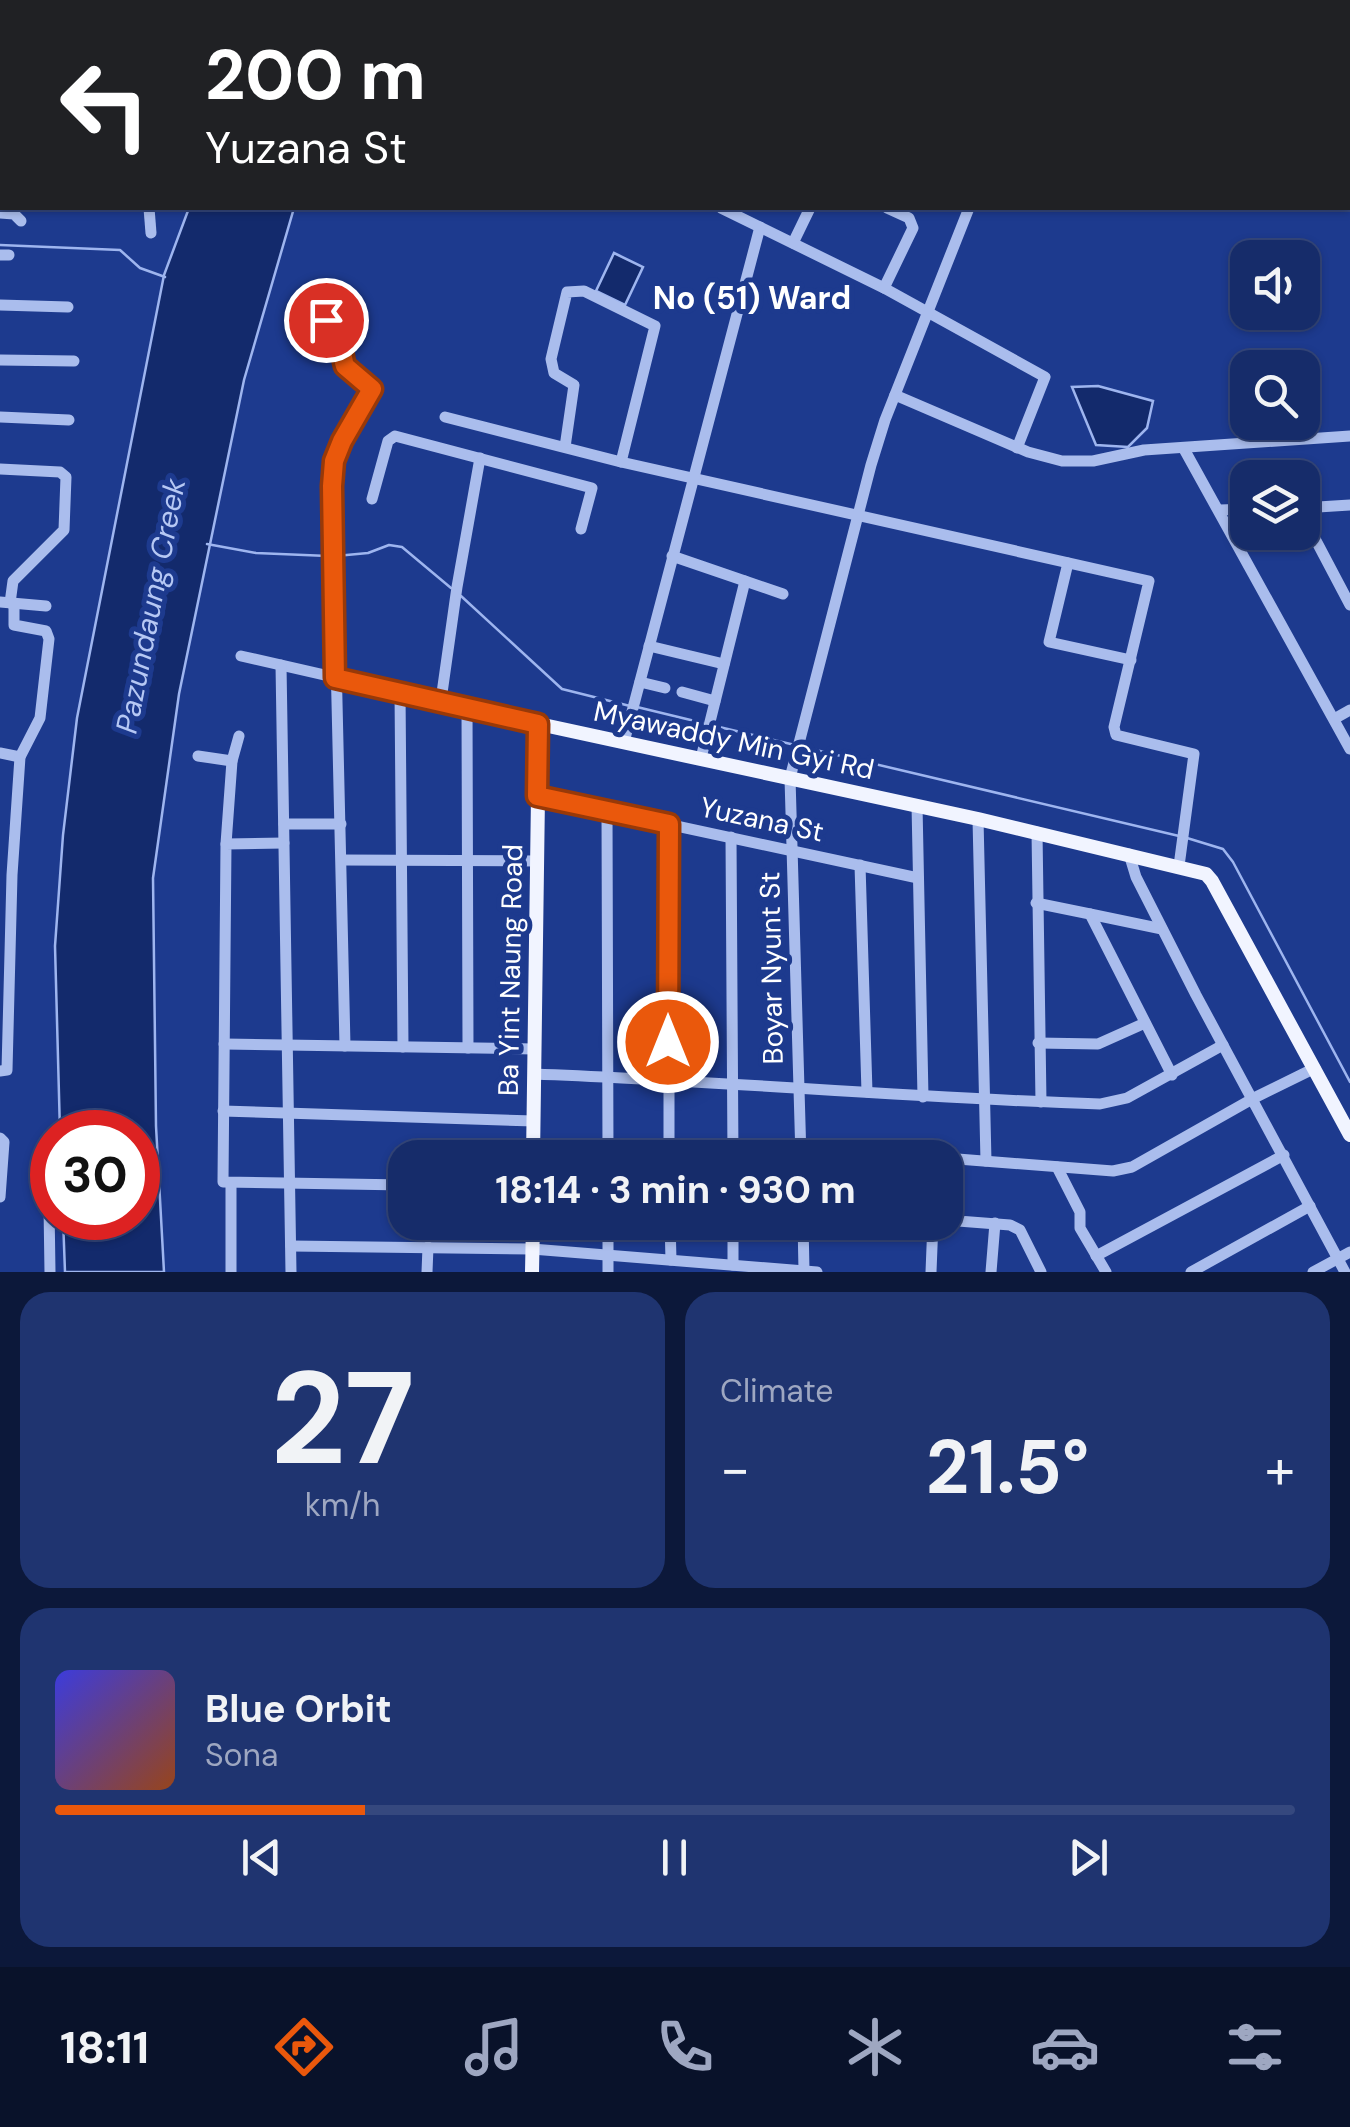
<!DOCTYPE html>
<html lang="en">
<head>
<meta charset="utf-8">
<style>
  body { margin:0; font-family:"DM Sans",sans-serif; background:#1f3470; color:#f1f3f6; height:100vh; display:flex; flex-direction:column; font-size:38px; white-space:nowrap }
  * { box-sizing:border-box; margin:0 }
  p { font-size:32px; color:#9ea7c1 }
  .icon { flex:none; width:55px; height:55px; fill:none; stroke:currentColor; stroke-width:2; stroke-linecap:round; stroke-linejoin:round }
  .map { position:relative; height:1272px; overflow:hidden }
  .details { display:flex; flex-direction:column; gap:20px; padding:20px; background:#0c183a; flex:1 }
  .details>* { flex:none }
  .top-card { position:absolute; left:0px; top:0px; width:1350px; height:210px; box-shadow:0 2px 8px #0004,0 0 0 2px #35487e; background:#202124; color:#fff; overflow:hidden }
  .tools { position:absolute; left:1230px; top:240px; display:grid; gap:20px }
  .tools a { display:grid; place-items:center; width:90px; height:90px; border-radius:20px; background:#162c6a; box-shadow:0 2px 8px #0004,0 0 0 2px #35487e; font-size:50px }
  .speed { position:absolute; left:30px; top:1110px; display:flex; gap:20px; font-size:50px; font-weight:700; text-align:center }
  .speed>* { display:grid; place-content:center; width:130px; height:130px; border-radius:50%; background:#162c6a; box-shadow:0 2px 8px #0004,0 0 0 2px #35487e; line-height:1 }
  .speed .limit { border:15px solid #d22; background:#fff; color:#111 }
  .pin { position:absolute; display:grid; place-items:center; width:85px; height:85px; color:#fff; margin:-42px; border:5px solid #fff; border-radius:50%; box-shadow:0 2px 10px #0007 }
  .me { position:absolute; width:110px; margin:-55px; rotate:0deg; stroke-linejoin:round; filter:drop-shadow(0 0 8px #0008) }
  .turn { display:flex; align-items:center; gap:35px; height:210px; padding:0 40px; font-size:45px }
  .turn .icon { width:130px; height:130px; stroke-width:2.5 }
  .turn b { display:block; font-size:70px; line-height:85px }
  .big { font-size:75px; font-weight:700; line-height:1.1 }
  .details .tile { flex:1; display:flex; flex-direction:column; justify-content:center; gap:15px; min-width:0; padding:0 35px; border-radius:30px; background:#1f3470 }
  .details .dial { align-items:center; gap:0 }
  .dial b { font-size:130px; line-height:1 }
  .song { display:flex; align-items:center; gap:30px }
  .cover { width:120px; height:120px; border-radius:15px; background:linear-gradient(135deg,hsl(240 70% 55%),hsl(20 70% 35%)) }
  .played { height:10px; border-radius:5px; background:linear-gradient(90deg,#ea580c 25%,#35487e 25%) }
  .keys { display:flex; justify-content:space-around; direction:ltr }
  .heat { display:flex; justify-content:space-between; align-items:center; font-size:55px; direction:ltr }
  .details .tiles { flex:1; display:grid; gap:20px; grid-template-columns:1fr 1fr }
  .tile:last-child { grid-column:span 2 }
  .trip { position:absolute; left:388px; top:1140px; width:575px; height:100px; border-radius:30px; background:#162c6a; box-shadow:0 2px 8px #0004,0 0 0 2px #35487e; font-weight:700; line-height:100px; text-align:center }
  .dock { display:flex; height:160px; justify-content:space-around; align-items:center; background:#09122a; color:#9ea7c1 }
  .dock .icon { width:70px; height:70px }
  .dock .current { color:#ea580c }
  .dock b { font-size:45px; color:#f1f3f6 }
  .map>svg:first-child { display:block }
  .water { fill:#132a6c; stroke:#9eb5ef; stroke-width:2.5 }
  .lines { fill:none; stroke-linecap:round; stroke-linejoin:round }
  .stream { stroke:#9eb5ef; stroke-width:2.5 }
  .minor { stroke:#aabded; stroke-width:11 }
  .major { stroke:#f1f4ff; stroke-width:14 }
  .route-casing { stroke:#983908; stroke-width:25 }
  .route { stroke:#ea580c; stroke-width:18 }
  .labels { text-anchor:middle; stroke-width:10; stroke-linejoin:round; paint-order:stroke }
  .street-label { font-size:28px; fill:#fff; stroke:#1d3a8e }
  .water-label { font-size:30px; font-style:italic; fill:#b6c8f4; stroke:#1d3a8e }
  .quarter-label { font-size:32px; font-weight:bold; fill:#fff; stroke:#1d3a8e }
</style>
</head>
<body>
<div class="map">
<svg width="1350" height="1272" viewBox="0 0 1350 1272">
  <rect width="100%" height="100%" fill="#1d3a8e"/>
  <!-- water -->
  <g class="water">
    <path d="M189,208H294L244,380L179,694L153,878L156,1126L164,1272H65L63,1218H138V1132H60L55,946L63,835L77,718L164,275Z"/>
    <path d="M614,253L643,267L625,305L596,291Z"/>
    <path d="M1098,386L1153,401L1147,428L1128,447L1096,445L1072,387Z"/>
  </g>
  <g class="lines">
    <!-- stream -->
    <g class="stream">
      <path d="M0,245L120,250L140,268L165,277"/>
      <path d="M207,544L256,553L328,556"/>
      <path d="M336,556L368,553L389,545L402,547L451,588"/>
      <path d="M461,596L562,689L630,706"/>
      <path d="M637,707L703,723"/>
      <path d="M715,726L795,745"/>
      <path d="M803,747L1179,836"/>
      <path d="M1187,838L1223,849L1233,862L1350,1082"/>
    </g>
    <!-- minor -->
    <g class="minor">
      <path d="M1009,0L1010,2"/>
      <path d="M1079,0L1080,2"/>
      <path d="M787,2L788,0"/>
      <path d="M0,120H2"/>
      <path d="M149,208L151,233"/>
      <path d="M721,208L884,288L1045,377L1017,448"/>
      <path d="M0,213L14,214L21,221"/>
      <path d="M793,243L810,208"/>
      <path d="M0,255H9"/>
      <path d="M884,288L913,228L909,218L887,208"/>
      <path d="M0,305L68,307"/>
      <path d="M292,316C350,320 332,322 345,367L372,389C354,421 336,449 332,487L345,1046"/>
      <path d="M0,360L74,361"/>
      <path d="M895,395L1028,452L1062,461H1093L1144,450L1350,436"/>
      <path d="M0,417L69,420"/>
      <path d="M445,417L621,462L655,326L584,291L567,292L551,359L554,373L574,385L565,447"/>
      <path d="M1184,449L1350,749"/>
      <path d="M621,462L1149,581L1114,727L1116,735L1194,754L1179,866"/>
      <path d="M0,469L60,472L66,477L64,530L13,581L10,603"/>
      <path d="M372,499L388,441L395,436L592,488L581,529"/>
      <path d="M1302,508L1350,505"/>
      <path d="M1220,510L1248,509"/>
      <path d="M1302,514L1350,605"/>
      <path d="M672,556L783,594"/>
      <path d="M1068,563L1049,642L1131,660"/>
      <path d="M0,602L46,606"/>
      <path d="M649,646L724,664"/>
      <path d="M241,656L539,724"/>
      <path d="M281,665L291,1272"/>
      <path d="M640,682L665,688"/>
      <path d="M400,691L403,1047"/>
      <path d="M682,692L715,701"/>
      <path d="M441,700L457,587L480,458"/>
      <path d="M467,706L468,1048"/>
      <path d="M1334,719L1350,710"/>
      <path d="M624,742L760,227"/>
      <path d="M0,753L20,757"/>
      <path d="M198,756L232,761"/>
      <path d="M701,758L745,581"/>
      <path d="M537,796L918,878"/>
      <path d="M917,805L923,1097"/>
      <path d="M607,811L608,1158"/>
      <path d="M978,819L986,1161"/>
      <path d="M284,824H341"/>
      <path d="M669,824V1158"/>
      <path d="M1037,832L1041,1102"/>
      <path d="M731,837L733,1158"/>
      <path d="M284,843L226,844L223,1182L405,1185"/>
      <path d="M226,844L232,761L239,736"/>
      <path d="M1129,854L1136,877L1196,995L1345,1272"/>
      <path d="M342,860L536,861"/>
      <path d="M860,865L867,1092"/>
      <path d="M1036,903L1090,914L1172,1075"/>
      <path d="M1090,914L1162,929"/>
      <path d="M1038,1043L1098,1044L1145,1023"/>
      <path d="M224,1044L534,1049"/>
      <path d="M0,1071L7,1070L12,875L20,757L40,718L49,639L46,631L14,625V603"/>
      <path d="M534,1074C723,1081 911,1098 1100,1104L1127,1098L1223,1045"/>
      <path d="M223,1111L534,1121"/>
      <path d="M0,1138L4,1142L0,1197"/>
      <path d="M48,1140L50,1272"/>
      <path d="M801,1149L931,1158"/>
      <path d="M801,1158L790,778L871,465L885,420L969,208"/>
      <path d="M945,1158L1113,1171L1132,1167L1254,1098L1315,1068"/>
      <path d="M1057,1167L1080,1212V1228L1106,1272"/>
      <path d="M231,1183V1272"/>
      <path d="M945,1220L1010,1225L1020,1230L1041,1272"/>
      <path d="M608,1222V1272"/>
      <path d="M670,1222L671,1260"/>
      <path d="M733,1222V1265"/>
      <path d="M803,1222L804,1271"/>
      <path d="M291,1246L532,1249L817,1272"/>
      <path d="M1096,1256L1284,1155"/>
      <path d="M427,1272L428,1247"/>
      <path d="M931,1272L933,1222"/>
      <path d="M991,1272L995,1223"/>
      <path d="M1191,1272L1310,1206"/>
      <path d="M1313,1272L1350,1252"/>
    </g>
    <!-- major -->
    <g class="major">
      <path d="M533,1158L539,724L978,819L1206,874L1212,881L1350,1135"/>
      <path d="M532,1272L533,1222"/>
    </g>
  </g>
  <g class="lines">
    <!-- route casing -->
    <g class="route-casing">
      <path id="route" d="M326,320C347,330 339,348 345,366L372,389L342,441L334,461L332,486L335,678L538,724L537,796L669,824L668,1042"/>
    </g>
    <!-- route -->
    <use href="#route" class="route"/>
  </g>
  <g class="labels">
    <!-- street labels -->
    <g class="street-label">
      <text transform="translate(734 740) rotate(12)" y="10">Myawaddy Min Gyi Rd</text>
      <text transform="translate(762 819) rotate(12)" y="10">Yuzana St</text>
      <text transform="translate(771 968) rotate(-91)" y="10">Boyar Nyunt St</text>
      <text transform="translate(510 970) rotate(-89)" y="10">Ba Yint Naung Road</text>
    </g>
    <!-- water labels -->
    <g class="water-label">
      <text transform="translate(151 606) rotate(-79)" y="10">Pazundaung Creek</text>
    </g>
    <!-- quarter labels -->
    <g class="quarter-label">
      <text x="752" y="309">No (51) Ward</text>
    </g>
  </g>
</svg>
<div class="tools">
<a><svg class="icon" aria-label="sound" viewBox="0 0 24 24"><path d="M4 9h4l5-4v14l-5-4H4zM17 9q2 3 0 6"/></svg></a>
<a><svg class="icon" aria-label="search" viewBox="0 0 24 24"><circle cx="10" cy="10" r="6"/><path d="M15 15l6 6"/></svg></a>
<a><svg class="icon" aria-label="layers" viewBox="0 0 24 24"><path d="M12 4l9 5-9 5-9-5zM3 14l9 5 9-5"/></svg></a>
</div>
<div class="speed"><div class="limit">30</div></div>
<div class="pin" style="left:326px;top:320px;background:#d93025"><svg class="icon" aria-label="arrive" viewBox="0 0 24 24"><path d="M6 21V4h12l-3 4 3 4H6"/></svg></div>
<svg class="me" style="left:668px;top:1042px" viewBox="-20 -20 40 40"><circle r="17" fill="#ea580c" stroke="#fff" stroke-width="3"/><path d="M0-11L8 9 0 5-8 9z" fill="#fff"/></svg>
<div class="trip">18:14 · 3 min · 930 m</div>
<div class="top-card">
<div class="turn"><svg class="icon" aria-label="left" viewBox="0 0 24 24"><path d="M17 20v-9H6M10 6l-5 5 5 5"/></svg><div><b>200 m</b>Yuzana St</div></div>
</div>
</div>
<section class="details">
<div class="tiles">
<div class="tile dial"><b>27</b><p>km/h</p></div>
<div class="tile"><p>Climate</p>
<div class="heat"><a>−</a><b class="big">21.5°</b><a>+</a></div>
</div>
<div class="tile">
<div class="song"><i class="cover"></i><div><b>Blue Orbit</b><p>Sona</p></div></div>
<div class="played"></div>
<div class="keys"><svg class="icon" aria-label="previous" viewBox="0 0 24 24"><path d="M18 5L8 12l10 7zM5 5v14"/></svg><svg class="icon" aria-label="pause" viewBox="0 0 24 24"><path d="M8 5v14M16 5v14"/></svg><svg class="icon" aria-label="next" viewBox="0 0 24 24"><path d="M6 5l10 7-10 7zM19 5v14"/></svg></div>
</div>
</div>
</section>
<nav class="dock">
<b>18:11</b>
<svg class="icon current" aria-label="directions" viewBox="0 0 24 24"><path d="M12 3l9 9-9 9-9-9zM9 14v-3h6M13 9l2 2-2 2"/></svg>
<svg class="icon" aria-label="music" viewBox="0 0 24 24"><path d="M9 18V5l10-2v13"/><circle cx="6" cy="18" r="3"/><circle cx="16" cy="16" r="3"/></svg>
<svg class="icon" aria-label="phone" viewBox="0 0 24 24"><path d="M5 4h4l2 5-3 2q2 4 5 5l2-3 5 2v4C11 20 4 13 5 4z"/></svg>
<svg class="icon" aria-label="climate" viewBox="0 0 24 24"><path d="M12 3v18M4 7l16 10M4 17L20 7"/></svg>
<svg class="icon" aria-label="car" viewBox="0 0 24 24"><path d="M5 17H2v-5l4-1 3-4h7l3 4 3 1v5h-3M9 17h6M6 11h13"/><circle cx="7" cy="17" r="2"/><circle cx="17" cy="17" r="2"/></svg>
<svg class="icon" aria-label="filters" viewBox="0 0 24 24"><path d="M4 7h16M4 17h16"/><circle cx="9" cy="7" r="2"/><circle cx="15" cy="17" r="2"/></svg>
</nav>
</body>
</html>
